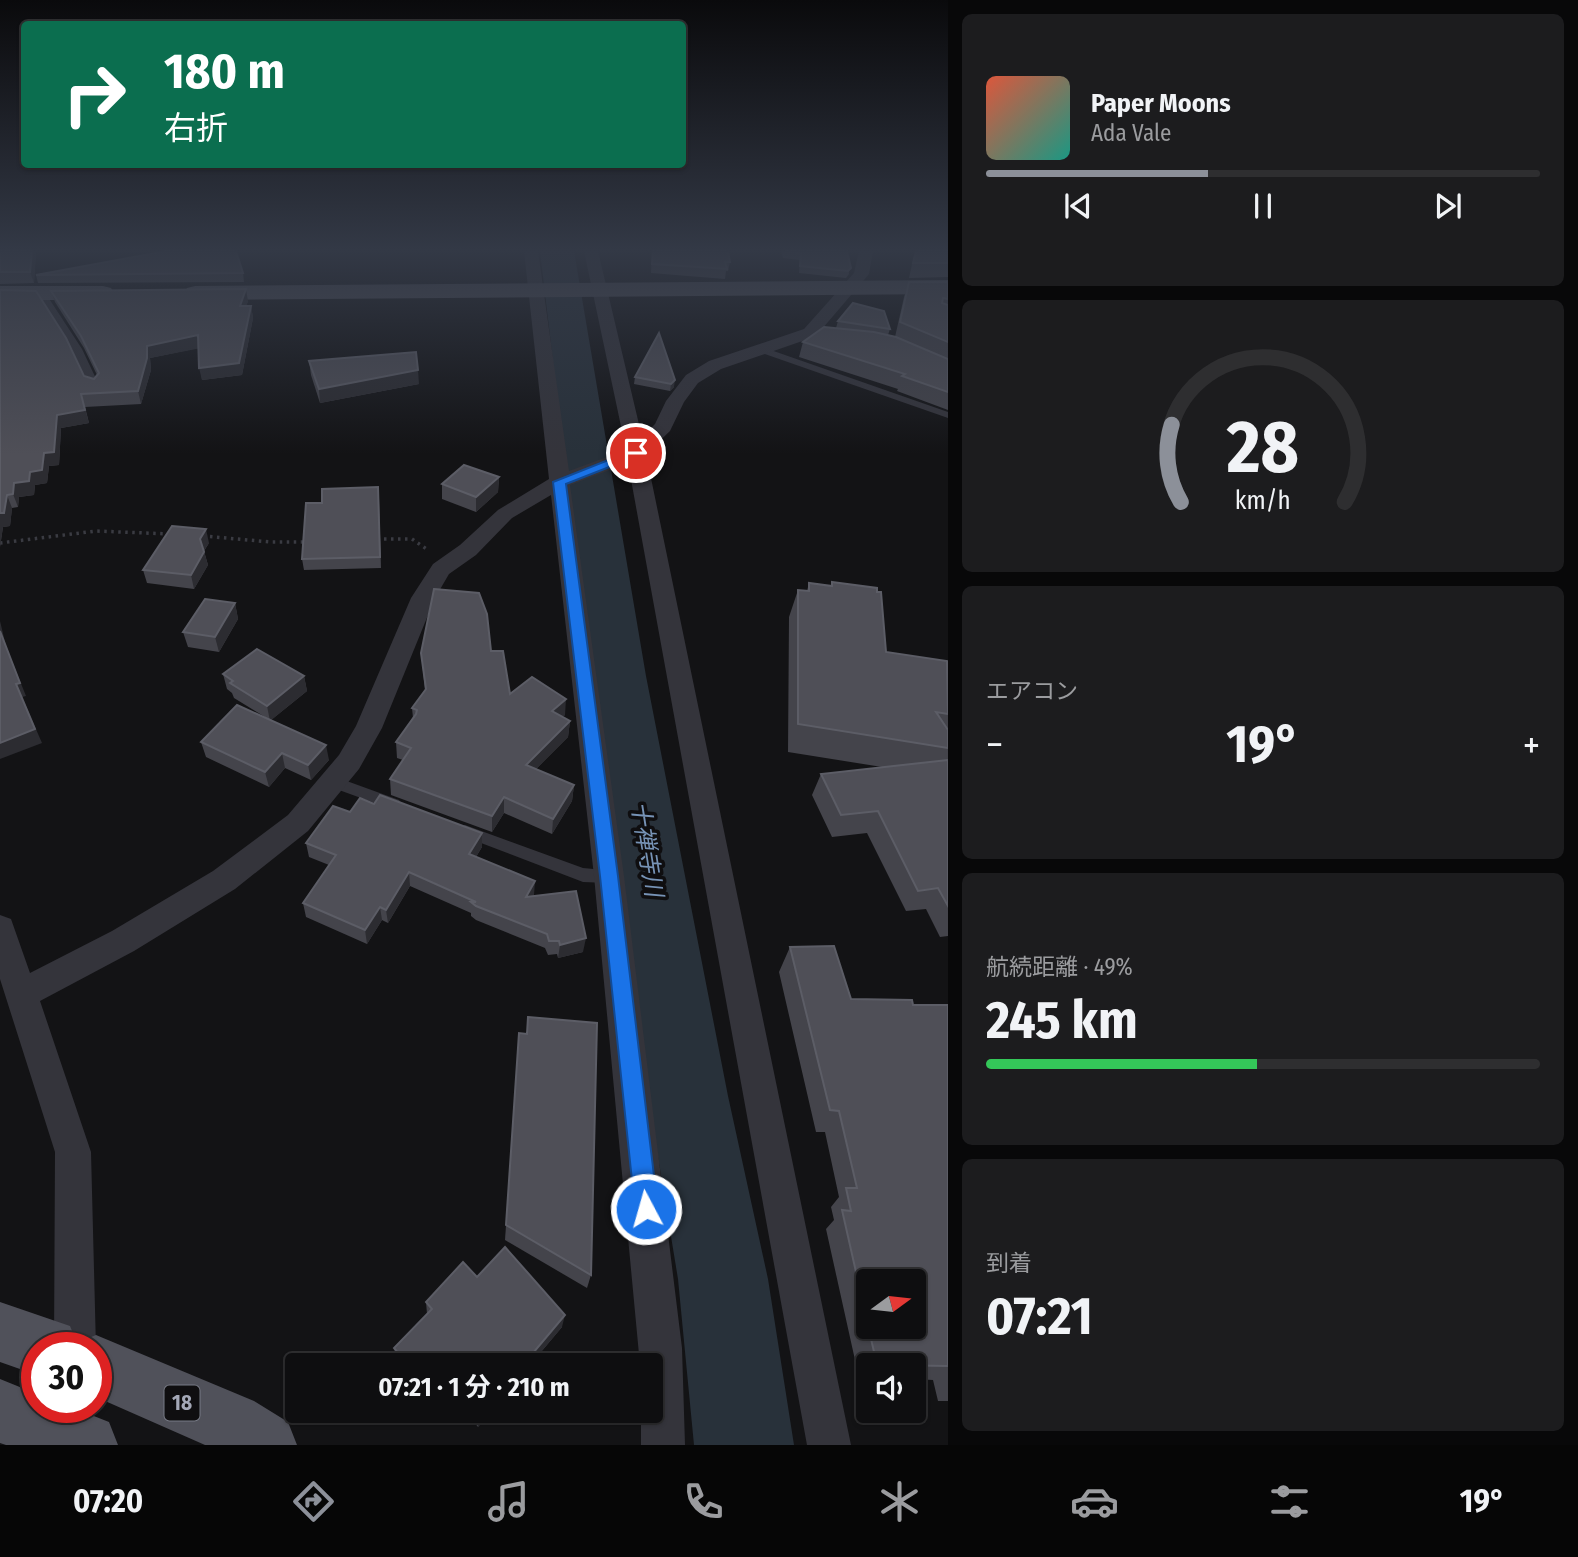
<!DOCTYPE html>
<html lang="ja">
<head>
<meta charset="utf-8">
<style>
  body { margin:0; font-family:"Fira Sans Condensed","Noto Sans JP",sans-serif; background:#1c1c1e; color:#f1f3f6; height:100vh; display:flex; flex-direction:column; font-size:26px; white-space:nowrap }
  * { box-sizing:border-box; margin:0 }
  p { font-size:23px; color:#9b9c9f }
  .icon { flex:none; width:38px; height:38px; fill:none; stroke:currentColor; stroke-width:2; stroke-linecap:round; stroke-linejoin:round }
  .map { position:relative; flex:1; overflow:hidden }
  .sheet { display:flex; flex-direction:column; gap:14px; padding:14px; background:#080809; width:630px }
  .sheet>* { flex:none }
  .guide { position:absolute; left:21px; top:21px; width:665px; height:147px; border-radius:7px; box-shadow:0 2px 5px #0004,0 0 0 2px #2e2e30; background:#0b6e4f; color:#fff; overflow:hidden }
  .needle { width:46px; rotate:75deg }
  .controls { position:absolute; left:856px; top:1269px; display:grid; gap:14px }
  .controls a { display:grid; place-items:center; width:70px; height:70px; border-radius:7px; background:#0e0e10; box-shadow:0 2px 5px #0004,0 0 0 2px #2e2e30; font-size:35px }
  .speed { position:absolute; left:21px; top:1332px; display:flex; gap:14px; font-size:35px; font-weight:700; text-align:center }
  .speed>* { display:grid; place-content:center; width:91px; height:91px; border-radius:50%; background:#0e0e10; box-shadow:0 2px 5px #0004,0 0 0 2px #2e2e30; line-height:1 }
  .speed .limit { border:10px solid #d22; background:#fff; color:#111 }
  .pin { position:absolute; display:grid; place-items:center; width:60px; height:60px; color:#fff; margin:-30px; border:4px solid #fff; border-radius:50%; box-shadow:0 2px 7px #0007 }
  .me { position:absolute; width:77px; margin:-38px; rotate:354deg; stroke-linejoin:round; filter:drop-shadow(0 0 5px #0008) }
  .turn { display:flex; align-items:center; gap:24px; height:147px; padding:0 28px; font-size:32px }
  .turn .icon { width:91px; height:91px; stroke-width:2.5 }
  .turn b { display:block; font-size:49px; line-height:60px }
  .big { font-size:52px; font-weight:700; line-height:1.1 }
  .sheet .widget { flex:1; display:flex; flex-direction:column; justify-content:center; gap:10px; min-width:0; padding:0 24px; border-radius:10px; background:#1c1c1e }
  .sheet .dial { align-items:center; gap:0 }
  .dial svg { height:182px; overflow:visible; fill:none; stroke:#2e2e30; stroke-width:7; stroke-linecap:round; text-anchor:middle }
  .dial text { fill:#f1f3f6; stroke:none }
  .song { display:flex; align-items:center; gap:21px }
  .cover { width:84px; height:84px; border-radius:10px; background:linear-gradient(135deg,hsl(10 70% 55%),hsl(170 70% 35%)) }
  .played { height:7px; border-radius:4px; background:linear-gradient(90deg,#8c9099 40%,#2e2e30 40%) }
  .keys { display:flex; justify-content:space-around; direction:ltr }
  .heat { display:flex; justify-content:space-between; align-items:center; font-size:38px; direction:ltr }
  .charge { height:10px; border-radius:5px; background:linear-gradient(90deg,#34c759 49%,#2e2e30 0) }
  .trip { position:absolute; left:285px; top:1353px; width:378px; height:70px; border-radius:7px; background:#0e0e10; box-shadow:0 2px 5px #0004,0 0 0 2px #2e2e30; font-weight:700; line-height:70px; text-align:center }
  .dock { display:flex; height:112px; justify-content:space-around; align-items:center; background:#060606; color:#9b9c9f }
  .dock .icon { width:49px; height:49px }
  .dock .on { color:#8c9099 }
  .dock b { font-size:32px; color:#f1f3f6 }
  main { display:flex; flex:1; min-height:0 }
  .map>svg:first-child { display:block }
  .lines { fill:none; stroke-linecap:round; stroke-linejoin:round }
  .river { fill:#28313a; fill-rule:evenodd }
  .path { stroke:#3a3b42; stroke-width:3.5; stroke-dasharray:2.5 4.5; stroke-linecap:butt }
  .lane { fill:#34343b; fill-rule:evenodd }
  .street { fill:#34343b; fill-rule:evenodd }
  .primary { fill:#50515a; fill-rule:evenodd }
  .wall { fill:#44444b }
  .shaded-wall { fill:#2c2c31 }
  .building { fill:#4f4f57; stroke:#5c5d66; stroke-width:2 }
  .route { fill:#1a73e8; stroke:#114b97; stroke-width:2 }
  .labels { text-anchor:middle; stroke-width:7; stroke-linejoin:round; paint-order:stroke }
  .shield { fill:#0f0e10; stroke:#777a85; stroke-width:2 }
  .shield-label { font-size:21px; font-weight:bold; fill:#a4a8b7 }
  .water-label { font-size:24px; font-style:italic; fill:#7793b6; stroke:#0f0e10 }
</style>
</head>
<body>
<main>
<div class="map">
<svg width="948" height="1445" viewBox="0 0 948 1445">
  <rect width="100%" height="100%" fill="#131315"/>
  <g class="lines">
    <!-- river -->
    <path class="river" d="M540,251H574L646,676L728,1096L768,1279L794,1445H694L678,1279L648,1096L590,676Z"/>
    <!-- path -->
    <g class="path">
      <path d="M203,536L271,542H309"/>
      <path d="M377,539H412L428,550"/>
      <path d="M0,543L96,531L170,534"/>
    </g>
    <!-- lane -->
    <g class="lane">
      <path d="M38,291H44L82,349L100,387L98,389L90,387L72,349L37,293Z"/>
      <path d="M759,348H765L948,412V418L759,352Z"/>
      <path d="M333,776L399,800L402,804L399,808L394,810L328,786L326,782L328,778Z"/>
      <path d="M465,825L583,868L615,871L617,876L615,881L609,883L583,882L460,835L457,831L460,827Z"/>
    </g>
    <!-- street -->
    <path class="street" d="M524,251H538L569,471L626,450L584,251H598L642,437L655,424L666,401L686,375L709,361L804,329L854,273L859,251H873L869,274L822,329L856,333L858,337L856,341L811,338L721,369L698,383L684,402L670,431L646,454L851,1445H807L628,463L570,485L624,876L682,1348L685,1445H641V1410H651V1365H640L594,876L551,495L512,518L476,555L449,574L435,598L382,728L359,769L308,831L235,889L134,951L40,1001L91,1152L96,1348H54L55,1152L0,979V915L11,919L30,973L112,931L213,871L288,815L339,755L356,726L411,598L433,564L460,545L498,510L549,479Z"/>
    <!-- primary -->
    <g class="primary">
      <path d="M948,280V294L195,300L187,298L184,293L187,288L195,286Z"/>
      <path d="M0,286H103L111,288L114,293L111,298L103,300H0Z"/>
      <path d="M0,1302L70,1326L77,1343L96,1335L254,1401L288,1422L297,1445H205L96,1397V1348H37V1375L0,1362Z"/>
      <path d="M0,1379L37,1394V1407H71L109,1422L118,1445H6L0,1443Z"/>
    </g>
  </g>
  <!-- wall -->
  <g class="wall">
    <path d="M0,251H36L34,283L0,284Z"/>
    <path d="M652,251H728L730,262L728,271H726L725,279L651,273Z"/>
    <path d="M781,251H847L849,274L846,278L799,273L800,260L783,258Z"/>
    <path d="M915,251H948V277L909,278Z"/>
    <path d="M243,273L244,282L38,283L36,275Z"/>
    <path d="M909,282H948V410L897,391L898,389L799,357L803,342L836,328L838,321L890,329L888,335L895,337L904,297Z"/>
    <path d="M0,290L84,376L94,379L97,375L84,348L55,302L51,291L248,301L246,306H251L253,318L242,375L202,380L198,348L150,358L151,370L141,404L85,407L89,423L61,428L59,465L49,466L47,483L35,485L34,495L19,497L18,507L12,508L10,526L3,527L0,547Z"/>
    <path d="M659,333L674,387L670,391L634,384L635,377Z"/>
    <path d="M309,361L419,384L320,403L311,375Z"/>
    <path d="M499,477L498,492L476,512L442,499V484Z"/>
    <path d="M379,498L381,568L304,570L302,559Z"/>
    <path d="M209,543L204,551L208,565L194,589L147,583L143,570Z"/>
    <path d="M832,582L886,652L948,664V936L940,937L926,909L906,911L867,833L832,837L812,795L821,774L882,767L788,752L789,617L798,590L807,591L809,583L831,586Z"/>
    <path d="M235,603L238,619L219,652L188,647L183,632Z"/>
    <path d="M491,651L510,694L565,715L562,717L570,721L568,737L536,769L574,785L572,801L552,834L504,813L492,832L391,795L390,779L403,760L397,758L396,742L413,718L412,708L425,690L421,653Z"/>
    <path d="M223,674L304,676L307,691L271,720L329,760L311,780L285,768L269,787L206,757L201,742L265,717L234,698L232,693L227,689Z"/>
    <path d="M374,804L482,833V847L476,857L534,895L533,896L583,952L558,958L557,954L548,955L545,948L476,920L471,916V913L410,886L388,923L382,920L367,944L306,917L303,903L329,865L309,857L306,843L350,812Z"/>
    <path d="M790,947L851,999L913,1005H948V1401H938L933,1380L914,1379V1365H868V1379L867,1370L857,1369L826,1229L834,1220L831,1207L839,1197L825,1132H816L779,972Z"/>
    <path d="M519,1033L591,1275L587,1288L505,1240Z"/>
    <path d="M477,1277L562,1327L530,1365H402L397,1359L394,1348L427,1314L426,1302Z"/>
    <path d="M464,1410H492L478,1427Z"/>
  </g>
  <!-- shaded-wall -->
  <g class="shaded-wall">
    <path d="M32,251H36L34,283L30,272Z"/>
    <path d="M246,289L248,301L242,318L240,306Z"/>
    <path d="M251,306L253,318L242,375L202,380L199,368Z"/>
    <path d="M198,335L201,348L150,358L151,370L141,404L138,391L147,346Z"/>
    <path d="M418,370L419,384L320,403L319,389Z"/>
    <path d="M675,380L674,387L670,391L671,384Z"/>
    <path d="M81,394L89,423L61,428L59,465L49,466L47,483L35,485L34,495L19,497L18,507L13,494L14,483L30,472L44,453L57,415Z"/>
    <path d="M499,477L498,492L476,512V497Z"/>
    <path d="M7,495L12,508L10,526L3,527L0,547V513Z"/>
    <path d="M206,529L209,543L203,552L200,539Z"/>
    <path d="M204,552L208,565L194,589L191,575Z"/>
    <path d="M235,603L238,619L219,652L215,637Z"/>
    <path d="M0,621L6,646L26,696L22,697L42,743L0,759V743L16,684L0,632Z"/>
    <path d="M304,676L307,691L270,721L267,706Z"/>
    <path d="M566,699L565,715L550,726L552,711Z"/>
    <path d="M570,721L568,737L525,780L526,765Z"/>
    <path d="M326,745L329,760L311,780L308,765Z"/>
    <path d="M282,753L285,768L269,787L265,772Z"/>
    <path d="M574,785L572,801L552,834L553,819Z"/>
    <path d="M504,797V813L492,832V816Z"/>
    <path d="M482,833V847L469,868V854Z"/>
    <path d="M409,872L410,886L388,923L386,910Z"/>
    <path d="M535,881L534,895L525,910L526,897Z"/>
    <path d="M380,907L382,920L367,944L365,930Z"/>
    <path d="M586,938L583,952L558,958L560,945Z"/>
    <path d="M565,1315L562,1327L530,1365H523Z"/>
    <path d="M484,1410H492L478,1427V1418Z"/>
  </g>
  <!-- building -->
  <g class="building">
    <path d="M0,251H32L30,272H0Z"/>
    <path d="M166,251H236L243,273L36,275Z"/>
    <path d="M653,251H728L730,262H725L727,269L652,264Z"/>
    <path d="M785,251H847L851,268L848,271L800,266L801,253Z"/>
    <path d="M916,251H948V263H913Z"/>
    <path d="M909,282H948V299L943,298L942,303L948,305V342L900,322Z"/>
    <path d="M246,289L240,306H251L239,363L199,368L198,335L147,346V358L138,391L81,394L85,410L57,415L54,452L44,453L42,470L30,472L29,481L14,483L13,494L7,495L4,513H0V290L36,291L66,338L84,376L94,379L99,373L81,336L51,291Z"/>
    <path d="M853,303L884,311L890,329L838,321Z"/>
    <path d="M824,327L874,332L896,337L948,359V392L902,376L905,374L803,342Z"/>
    <path d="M659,333L675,380L671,384L635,377Z"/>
    <path d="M416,352L418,370L319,389L309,361Z"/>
    <path d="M464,465L499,477L476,497L442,484Z"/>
    <path d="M378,487L380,557L302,559L306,503H322V489Z"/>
    <path d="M172,526L206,529L200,539L204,552L191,575L143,570Z"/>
    <path d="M832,582L877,588V592H881L886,652L947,661L948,714L936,712L948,730V748L798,724V590L809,591V583L832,586Z"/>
    <path d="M434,589L479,593L487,614L491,651H503L510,694L532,677L566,699L552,711L570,721L526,765L574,785L553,819L504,797L492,816L390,779L411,748L396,742L416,714L417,710L412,708L426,689L421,653Z"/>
    <path d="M205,599L235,603L215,637L183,632Z"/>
    <path d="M0,631L20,683L16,684L35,729L0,743Z"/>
    <path d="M257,649L304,676L267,706L230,683L233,681L223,674Z"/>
    <path d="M237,705L326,745L308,765L282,753L265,772L201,742Z"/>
    <path d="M948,760V906L938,888L918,891L878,811L841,815L821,774Z"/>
    <path d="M380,795L482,833L469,854L535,881L526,897L576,891L586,938L560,945L559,941H549L547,934L476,906L471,902H476L409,872L386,910L380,907L365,930L303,903L336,855L306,843L333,806L350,812L360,798L374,804Z"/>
    <path d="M834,946L851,999L912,1000L913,1005H948V1366L887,1365L886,1356H875L868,1326H914V1281H868V1325L842,1210L851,1211L846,1188H857L839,1111L830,1110L790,947Z"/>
    <path d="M528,1017L597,1023L591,1275L506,1225L519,1033L527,1034Z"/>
    <path d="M505,1247L565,1315L523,1365H408L394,1348L432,1309L426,1302L463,1262L477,1277Z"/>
    <path d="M472,1410H484L478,1418Z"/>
  </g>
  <!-- sky -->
  <linearGradient id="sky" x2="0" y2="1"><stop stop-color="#0a0a0c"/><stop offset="0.55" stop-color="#333946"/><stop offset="1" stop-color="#333946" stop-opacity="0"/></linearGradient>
  <rect width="948" height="454" fill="url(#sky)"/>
  <!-- route -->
  <path class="route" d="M636,449L640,450V455L566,484L618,876L658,1209L654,1217L646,1220L638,1217L635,1209L600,876L553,482Z"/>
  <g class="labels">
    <!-- shield labels -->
    <rect class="shield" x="164.5" y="1385.5" width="35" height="35" rx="5"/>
    <g class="shield-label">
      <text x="182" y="1410">18</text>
    </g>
    <!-- water labels -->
    <g class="water-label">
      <text transform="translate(647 849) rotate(81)" y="8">十禅寺川</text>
    </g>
  </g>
</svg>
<div class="controls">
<a><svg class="needle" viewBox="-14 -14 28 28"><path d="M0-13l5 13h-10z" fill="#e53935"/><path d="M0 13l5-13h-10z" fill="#9b9c9f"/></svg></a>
<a><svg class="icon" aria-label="sound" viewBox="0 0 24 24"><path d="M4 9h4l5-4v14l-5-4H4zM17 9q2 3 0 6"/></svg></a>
</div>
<div class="speed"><div class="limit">30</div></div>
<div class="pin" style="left:636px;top:453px;background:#d93025"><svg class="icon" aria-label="arrive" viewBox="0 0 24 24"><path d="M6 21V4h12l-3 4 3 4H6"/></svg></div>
<svg class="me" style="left:646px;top:1209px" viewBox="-20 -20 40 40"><circle r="17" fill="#1a73e8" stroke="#fff" stroke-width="3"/><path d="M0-11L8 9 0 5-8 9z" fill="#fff"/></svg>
<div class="trip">07:21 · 1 分 · 210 m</div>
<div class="guide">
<div class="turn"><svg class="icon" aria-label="right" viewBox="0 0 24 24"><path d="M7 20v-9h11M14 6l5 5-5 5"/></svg><div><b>180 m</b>右折</div></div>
</div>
</div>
<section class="sheet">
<div class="widget">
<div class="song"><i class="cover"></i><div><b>Paper Moons</b><p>Ada Vale</p></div></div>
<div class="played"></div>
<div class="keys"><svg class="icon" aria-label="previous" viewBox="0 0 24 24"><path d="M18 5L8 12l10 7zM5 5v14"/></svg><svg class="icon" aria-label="pause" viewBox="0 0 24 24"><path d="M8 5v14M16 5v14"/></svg><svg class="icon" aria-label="next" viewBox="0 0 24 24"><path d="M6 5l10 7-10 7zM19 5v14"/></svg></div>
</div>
<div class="widget dial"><svg viewBox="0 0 100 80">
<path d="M14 69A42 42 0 1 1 86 69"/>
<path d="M14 69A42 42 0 0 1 10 35" stroke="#8c9099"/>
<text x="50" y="56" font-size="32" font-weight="700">28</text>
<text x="50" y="72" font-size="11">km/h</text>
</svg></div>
<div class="widget"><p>エアコン</p>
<div class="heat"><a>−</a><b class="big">19°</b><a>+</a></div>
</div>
<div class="widget"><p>航続距離 · 49%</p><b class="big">245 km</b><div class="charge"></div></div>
<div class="widget"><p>到着</p><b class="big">07:21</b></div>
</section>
</main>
<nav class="dock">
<b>07:20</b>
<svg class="icon on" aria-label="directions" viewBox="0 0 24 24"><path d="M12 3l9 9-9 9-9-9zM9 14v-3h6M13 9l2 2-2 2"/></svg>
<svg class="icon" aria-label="music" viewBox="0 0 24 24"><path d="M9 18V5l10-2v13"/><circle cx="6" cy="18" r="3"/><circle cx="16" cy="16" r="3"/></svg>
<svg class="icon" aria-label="phone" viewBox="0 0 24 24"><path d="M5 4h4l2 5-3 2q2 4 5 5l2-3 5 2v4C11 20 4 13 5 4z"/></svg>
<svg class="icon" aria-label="climate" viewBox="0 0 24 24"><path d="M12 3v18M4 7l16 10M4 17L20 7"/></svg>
<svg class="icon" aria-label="car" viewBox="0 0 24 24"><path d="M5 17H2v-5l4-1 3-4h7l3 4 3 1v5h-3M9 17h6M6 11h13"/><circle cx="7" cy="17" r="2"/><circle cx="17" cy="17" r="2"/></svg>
<svg class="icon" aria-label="filters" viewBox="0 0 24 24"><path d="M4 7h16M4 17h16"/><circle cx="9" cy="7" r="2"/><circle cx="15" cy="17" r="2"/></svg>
<b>19°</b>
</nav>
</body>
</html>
